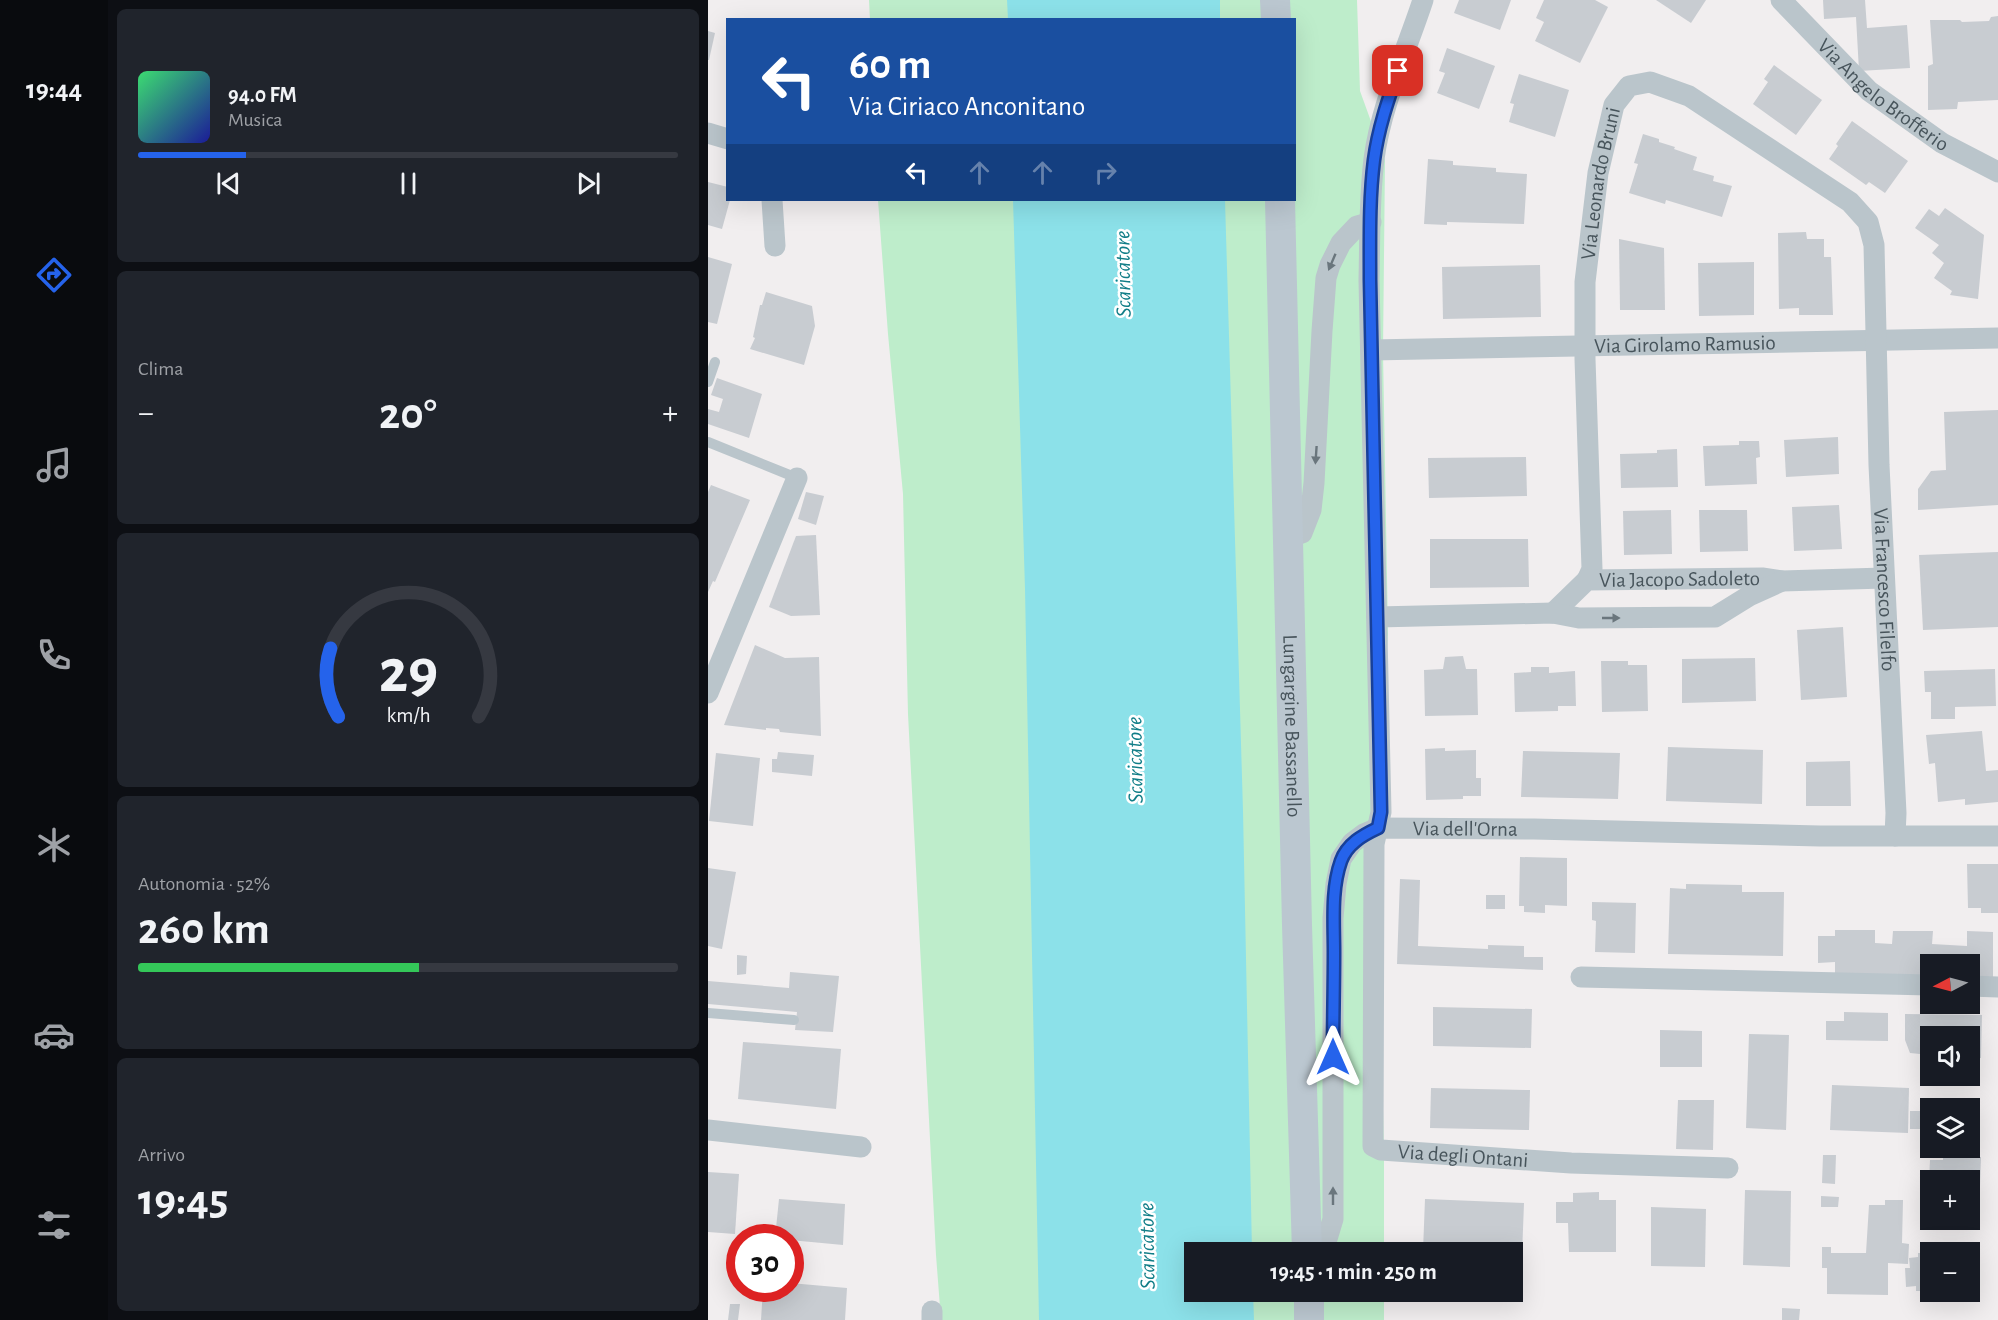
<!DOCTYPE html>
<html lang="it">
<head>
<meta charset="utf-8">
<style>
  body { margin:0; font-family:"Alegreya Sans",sans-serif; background:#20242c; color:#f1f3f6; height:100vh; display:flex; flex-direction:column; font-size:22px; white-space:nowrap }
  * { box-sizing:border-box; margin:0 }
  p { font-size:20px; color:#9ea1a6 }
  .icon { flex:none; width:33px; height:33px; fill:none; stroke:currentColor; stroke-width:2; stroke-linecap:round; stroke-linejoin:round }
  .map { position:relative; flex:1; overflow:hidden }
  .side { display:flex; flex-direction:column; gap:9px; padding:9px; background:#0d0f14; width:600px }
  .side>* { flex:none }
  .top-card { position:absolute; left:18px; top:18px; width:570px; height:183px; border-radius:0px; box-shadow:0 6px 24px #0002; background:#1a4fa0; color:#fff; overflow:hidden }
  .needle { width:39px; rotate:264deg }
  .buttons { position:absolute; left:1212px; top:954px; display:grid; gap:12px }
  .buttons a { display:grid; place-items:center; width:60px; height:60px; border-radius:0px; background:#171b24; box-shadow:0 6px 24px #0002; font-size:30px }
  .speed { position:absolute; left:18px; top:1224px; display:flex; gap:12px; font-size:30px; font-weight:700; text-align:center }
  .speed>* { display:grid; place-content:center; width:78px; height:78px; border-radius:50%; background:#171b24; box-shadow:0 6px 24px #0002; line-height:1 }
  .speed .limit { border:9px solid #d22; background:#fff; color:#111 }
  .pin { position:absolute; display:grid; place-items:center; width:51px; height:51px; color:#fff; margin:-26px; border-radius:12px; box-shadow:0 3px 9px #0006 }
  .me { position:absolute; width:66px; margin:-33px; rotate:0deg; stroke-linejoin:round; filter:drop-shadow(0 0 4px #0008) }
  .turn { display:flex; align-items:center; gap:21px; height:126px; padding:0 24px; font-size:27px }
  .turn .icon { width:78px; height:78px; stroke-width:2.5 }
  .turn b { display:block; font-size:42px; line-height:51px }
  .lanes { display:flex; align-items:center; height:57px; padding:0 24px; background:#0003; justify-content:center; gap:30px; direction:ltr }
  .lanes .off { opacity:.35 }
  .big { font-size:45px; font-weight:700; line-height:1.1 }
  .side .widget { flex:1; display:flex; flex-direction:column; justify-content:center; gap:9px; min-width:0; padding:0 21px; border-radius:9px; background:#20242c }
  .side .dial { align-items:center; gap:0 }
  .dial svg { height:156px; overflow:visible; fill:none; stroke:#363941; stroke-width:7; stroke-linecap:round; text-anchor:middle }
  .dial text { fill:#f1f3f6; stroke:none }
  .song { display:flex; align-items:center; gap:18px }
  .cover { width:72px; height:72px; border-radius:9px; background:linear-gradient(135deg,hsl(140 70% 55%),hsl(240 70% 35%)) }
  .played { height:6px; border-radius:3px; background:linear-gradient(90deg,#2563eb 20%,#363941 20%) }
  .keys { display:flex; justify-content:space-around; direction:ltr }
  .heat { display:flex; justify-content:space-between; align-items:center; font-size:33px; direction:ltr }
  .charge { height:9px; border-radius:4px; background:linear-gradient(90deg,#34c759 52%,#363941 0) }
  .trip { position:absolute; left:476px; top:1242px; width:339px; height:60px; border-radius:0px; background:#171b24; box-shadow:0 6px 24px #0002; font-weight:700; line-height:60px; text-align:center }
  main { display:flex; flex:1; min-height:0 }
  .menu { display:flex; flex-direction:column; width:108px; justify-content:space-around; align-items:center; background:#090b0e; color:#9ea1a6 }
  .menu .icon { width:42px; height:42px }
  .menu .current { color:#2563eb }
  .menu b { font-size:27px; color:#f1f3f6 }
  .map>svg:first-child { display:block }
  .green { fill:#beedcb }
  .water { fill:#8ce1e9 }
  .building { fill:#c8ccd1; fill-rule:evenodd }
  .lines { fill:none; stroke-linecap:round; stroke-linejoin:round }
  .lane { stroke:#bac5cb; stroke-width:10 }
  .street { stroke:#bac5cb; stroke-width:21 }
  .secondary { stroke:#bbc7d0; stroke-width:30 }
  .oneway { fill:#6a767d }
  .route-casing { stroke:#184099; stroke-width:15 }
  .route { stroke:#2563eb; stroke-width:10 }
  .labels { text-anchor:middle; stroke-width:5; stroke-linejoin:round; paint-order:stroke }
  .street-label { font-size:21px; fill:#47545b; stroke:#fff }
  .water-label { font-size:22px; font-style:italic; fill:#107d87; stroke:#fff }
</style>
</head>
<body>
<main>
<nav class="menu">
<b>19:44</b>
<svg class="icon current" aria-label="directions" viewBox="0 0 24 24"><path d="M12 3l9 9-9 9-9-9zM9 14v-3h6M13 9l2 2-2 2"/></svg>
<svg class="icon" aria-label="music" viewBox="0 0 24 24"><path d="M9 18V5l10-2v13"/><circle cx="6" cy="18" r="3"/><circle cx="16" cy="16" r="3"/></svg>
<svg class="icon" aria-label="phone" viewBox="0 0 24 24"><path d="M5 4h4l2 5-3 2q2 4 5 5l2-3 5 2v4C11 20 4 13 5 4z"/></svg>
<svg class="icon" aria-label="climate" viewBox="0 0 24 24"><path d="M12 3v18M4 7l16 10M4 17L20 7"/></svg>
<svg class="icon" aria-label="car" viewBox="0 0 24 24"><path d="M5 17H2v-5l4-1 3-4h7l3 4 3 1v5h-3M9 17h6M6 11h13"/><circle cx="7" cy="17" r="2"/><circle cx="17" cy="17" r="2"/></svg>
<svg class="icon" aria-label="filters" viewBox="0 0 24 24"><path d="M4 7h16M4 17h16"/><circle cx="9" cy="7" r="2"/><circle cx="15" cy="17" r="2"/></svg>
</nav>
<section class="side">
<div class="widget">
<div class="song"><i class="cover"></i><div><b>94.0 FM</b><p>Musica</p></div></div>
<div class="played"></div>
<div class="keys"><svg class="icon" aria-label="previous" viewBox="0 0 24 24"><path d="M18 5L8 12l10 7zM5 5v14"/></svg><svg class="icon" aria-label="pause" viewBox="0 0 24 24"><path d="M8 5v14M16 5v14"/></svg><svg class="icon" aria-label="next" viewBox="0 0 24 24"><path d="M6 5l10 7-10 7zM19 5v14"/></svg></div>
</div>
<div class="widget"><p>Clima</p>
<div class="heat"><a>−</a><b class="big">20°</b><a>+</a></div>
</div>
<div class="widget dial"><svg viewBox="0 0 100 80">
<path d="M14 69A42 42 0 1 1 86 69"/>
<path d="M14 69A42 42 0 0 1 10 34" stroke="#2563eb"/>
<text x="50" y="56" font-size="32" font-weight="700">29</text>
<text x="50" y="72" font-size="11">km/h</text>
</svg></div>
<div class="widget"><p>Autonomia · 52%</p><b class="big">260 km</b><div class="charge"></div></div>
<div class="widget"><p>Arrivo</p><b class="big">19:45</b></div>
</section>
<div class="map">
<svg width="1290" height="1320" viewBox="0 0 1290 1320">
  <rect width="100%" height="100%" fill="#f1eeef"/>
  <!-- green -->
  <path class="green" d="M161,0H649L652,91L677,160L675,352L680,634L668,826L676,1151V1252H486V1292H676V1320H233L228,1255L200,714L195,494L180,334L170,200H586V20H162Z"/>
  <!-- water -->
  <g class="water">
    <path d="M299,0H512V19H300Z"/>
    <path d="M305,200H517L535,811L544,1252H486V1292H545L546,1320H331L317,589Z"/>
  </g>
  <!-- building -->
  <g class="building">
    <path d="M751,0H803L792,30L746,13Z"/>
    <path d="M836,0H887L900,7L872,63L827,41L836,22L828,18Z"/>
    <path d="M948,0H998L983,23Z"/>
    <path d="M1115,0H1157L1159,28L1199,25L1202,68L1151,71L1148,17L1116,19Z"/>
    <path d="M1290,16V100L1250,102L1249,109L1220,110V66L1225,64L1222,20H1252L1254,22L1281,21L1283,17Z"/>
    <path d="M0,31L7,33L1,60H0Z"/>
    <path d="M739,48L787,66L771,109L729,93L737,73L731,71Z"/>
    <path d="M1066,65L1114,100L1088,135L1045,104L1060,82L1056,79Z"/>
    <path d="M811,74L861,90L847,137L801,122L806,104L802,103Z"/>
    <path d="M1144,121L1200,161L1177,193L1161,182L1158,185L1121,159L1130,146L1128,144Z"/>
    <path d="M935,134L951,139V142L967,147L966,149L989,157L985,170L1006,176L1005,181L1024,186L1014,217L958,200L957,204L921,193L930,164L926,163Z"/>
    <path d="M720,159L745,161V165L788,168V172L819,174L816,224L739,222V225L716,224Z"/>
    <path d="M0,182L20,187V200H22L14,229L0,225Z"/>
    <path d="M1237,208L1276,235L1270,299L1242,295L1244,291L1226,278L1236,263L1224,253L1231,245L1207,228L1221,209L1231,216Z"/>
    <path d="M1098,232L1099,239H1116V257H1123L1125,315H1091V308L1071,309L1070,233Z"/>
    <path d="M911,239L956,248L957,310H912Z"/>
    <path d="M0,257L24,264L9,324L0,322Z"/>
    <path d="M1046,262V315L991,316L990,263Z"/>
    <path d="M832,265L833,317L735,319L734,267Z"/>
    <path d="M58,292L104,306L107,326L96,365L42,349L47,338L45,337L52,305H54Z"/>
    <path d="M9,378L54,394L41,438L0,424V409L11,412L15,399L3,395Z"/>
    <path d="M1290,410V505L1210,510V489L1223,471L1238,470L1236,412Z"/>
    <path d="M1130,437L1131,474L1078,477L1076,440Z"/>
    <path d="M1031,441H1051L1052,457L1048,458L1049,484L997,486L995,446L1031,445Z"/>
    <path d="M969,449L970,487L913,488L912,454L949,453V450Z"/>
    <path d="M818,457L819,496L721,498L720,458Z"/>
    <path d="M3,485L42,500L7,582L5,581L0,592V492Z"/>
    <path d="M98,492L116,496L108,525L90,519Z"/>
    <path d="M1131,505L1134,549L1086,551L1084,507Z"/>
    <path d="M963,510L964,554L916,555L915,511Z"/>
    <path d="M991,510H1039L1040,551L992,552Z"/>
    <path d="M108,535L112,615L83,616L61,607L88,536Z"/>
    <path d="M722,539H820L821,587L722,588Z"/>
    <path d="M1290,552V627L1215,630L1211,555Z"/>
    <path d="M1135,627L1139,697L1093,700L1089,630Z"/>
    <path d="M47,645L77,658L111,657L113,736L72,732L71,729L58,728V730L16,725Z"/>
    <path d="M755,656L758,669H769L770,715L717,716L716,670L735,669L737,657Z"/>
    <path d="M1047,658L1048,701L974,703V659Z"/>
    <path d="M893,661H920V665H939L940,711L894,712Z"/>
    <path d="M823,667H841V673L867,671L868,706H850V711L807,712L806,673L823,672Z"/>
    <path d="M1287,669L1288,706L1247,707V719H1223V692H1217L1216,671Z"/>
    <path d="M1274,731L1278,771L1290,770V802L1257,805V799L1230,802L1227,763L1221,764L1218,735Z"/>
    <path d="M960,747L1055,750L1054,804L958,801Z"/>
    <path d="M737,748V751L768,750V778H773V796H755V799L718,800L717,749Z"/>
    <path d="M815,751L912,753L910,799L813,797Z"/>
    <path d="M70,752L106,755L104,776L64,772V759H69Z"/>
    <path d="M8,753L52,758L45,826L1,821Z"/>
    <path d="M1142,761L1143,806H1098V762Z"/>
    <path d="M812,857L859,858V906L837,905V913L816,912V906H811Z"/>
    <path d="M1259,864H1290V913H1273V908H1260Z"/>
    <path d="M0,868L28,872L14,949L0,946Z"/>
    <path d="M692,879L712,880L710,946L780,949V945L816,946V957H835V970L689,964Z"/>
    <path d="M978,884L1034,885V892H1076L1075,956L960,954L962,888L978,889Z"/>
    <rect x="778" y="895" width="19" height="14"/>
    <path d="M884,902L928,903L927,953L887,952L888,921L884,920Z"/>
    <path d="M1127,930H1167V943L1184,944L1185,931H1225L1224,944L1259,946V931L1285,932V981H1262V964H1222V980L1127,979V962L1110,963V936H1127Z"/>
    <path d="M29,955L39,956L38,974L29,975Z"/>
    <path d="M82,972L131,976L125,1032L87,1030L89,1012L0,1004V981L81,988Z"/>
    <path d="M725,1007L824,1009L823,1048L725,1046Z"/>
    <path d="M1136,1012L1180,1013V1041L1118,1040V1021H1136Z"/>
    <path d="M1197,1014L1274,1015L1273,1058H1262V1036H1222V1059H1213L1212,1054L1202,1053L1197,1040Z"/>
    <path d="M952,1030L994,1031V1067H952Z"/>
    <path d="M1041,1034L1081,1035L1078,1130L1038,1128Z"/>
    <path d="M35,1042L133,1049L128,1109L30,1099Z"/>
    <path d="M1124,1085L1201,1088L1200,1133L1122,1130Z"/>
    <path d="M723,1088L822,1090L821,1130L722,1128Z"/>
    <path d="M970,1100H1006L1005,1150L968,1149Z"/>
    <path d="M1228,1103H1267V1143H1262V1108H1228Z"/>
    <rect x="1202" y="1111" width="15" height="18"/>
    <path d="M1115,1155H1128L1127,1184L1114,1183Z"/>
    <path d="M1235,1156L1273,1157L1272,1186H1262V1180H1221L1222,1160H1235Z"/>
    <path d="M0,1172L31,1174L27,1234L0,1232Z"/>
    <path d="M1037,1190L1083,1191L1082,1267L1035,1265Z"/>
    <path d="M891,1192V1200H908V1252H861L860,1223H848V1202H865V1193Z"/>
    <path d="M1113,1196L1131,1197L1130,1207H1113Z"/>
    <path d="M71,1199L137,1204L135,1245L82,1240V1238H67Z"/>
    <path d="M717,1199L816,1203L814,1255H804V1252L715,1251Z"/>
    <path d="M1177,1200H1195L1194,1243L1201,1244L1200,1264L1180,1263V1295L1119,1294V1268H1114V1247H1123V1253H1158L1161,1205H1177Z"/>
    <path d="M943,1207L998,1209L997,1267L943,1266Z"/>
    <path d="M1270,1249L1269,1296H1223L1217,1291H1208V1286L1198,1287L1197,1268H1202L1201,1258L1210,1257V1253H1218V1250ZM1222,1252H1262V1292H1222Z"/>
    <path d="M82,1283L139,1288L137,1320H53L55,1288H82Z"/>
    <path d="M22,1304H32L30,1320H20Z"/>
    <path d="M1074,1308L1092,1309L1091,1320H1074Z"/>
  </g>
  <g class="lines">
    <!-- lane -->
    <g class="lane">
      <path d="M0,382L7,362"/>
      <path d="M0,442L89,478"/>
      <path d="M0,1013L86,1020"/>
    </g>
    <!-- street -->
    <g class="street">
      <path id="s1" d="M715,0C698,52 673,105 666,159C661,199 662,240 661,280L673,812L666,844L665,1146L673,1150L863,1163L1020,1168"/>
      <path id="s2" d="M1073,0L1161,91L1234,143L1290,172"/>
      <path d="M0,133L20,139"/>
      <path d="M64,200L67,246"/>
      <path id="s3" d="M663,350L1290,338"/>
      <path d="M581,535L594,533L603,510L606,483L614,331L618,278L622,265L633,243L649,226L663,222"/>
      <path id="s4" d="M879,580L884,569L877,359V282L890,173L906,105L921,86L942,82L981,96L1142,202L1160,222L1166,245L1171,465L1188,813L1187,836"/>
      <path id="s5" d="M845,613L879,580L1054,578L1074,581L1176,578"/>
      <path d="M669,617L845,613L871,618L1007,617L1041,596L1074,581"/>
      <path d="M0,693L89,478"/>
      <path d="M873,977L1222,985"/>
      <path d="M1262,986L1290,987"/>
      <path d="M0,1130L153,1147"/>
      <path id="s6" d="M615,1252L625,1219V918L628,884L633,859L644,843L656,834L670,828L826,829L1112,836H1290"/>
      <path d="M224,1311V1320"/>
    </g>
    <!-- secondary -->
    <g class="secondary">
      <path d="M567,0L568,20"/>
      <path id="s7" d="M572,200L589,925L599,1252"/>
      <path d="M601,1292V1320"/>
    </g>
  </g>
  <!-- one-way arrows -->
  <defs><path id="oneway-solid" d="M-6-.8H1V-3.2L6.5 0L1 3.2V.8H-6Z" transform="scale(1.5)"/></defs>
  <g class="oneway">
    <use href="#oneway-solid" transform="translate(624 262) rotate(113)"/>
    <use href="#oneway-solid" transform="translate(608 455) rotate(94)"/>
    <use href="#oneway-solid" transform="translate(903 618)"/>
    <use href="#oneway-solid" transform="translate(625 1196) rotate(-90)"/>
  </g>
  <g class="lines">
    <!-- route casing -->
    <g class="route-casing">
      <path id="route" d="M625,1057C625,1022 626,987 626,952C626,922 623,889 633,861C639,844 655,835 670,828L673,812L662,280C662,240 661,199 666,160C670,129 680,100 690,71"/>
    </g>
    <!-- route -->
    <use href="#route" class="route"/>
  </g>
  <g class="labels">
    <!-- street labels -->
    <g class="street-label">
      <text dy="7" stroke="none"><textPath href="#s2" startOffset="140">Via Angelo Brofferio</textPath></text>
      <text dy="7" stroke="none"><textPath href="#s4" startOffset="399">Via Leonardo Bruni</textPath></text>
      <text dy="7" stroke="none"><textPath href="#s3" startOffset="314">Via Girolamo Ramusio</textPath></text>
      <text dy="7" stroke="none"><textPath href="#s5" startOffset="140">Via Jacopo Sadoleto</textPath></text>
      <text dy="7" stroke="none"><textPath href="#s4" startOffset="1154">Via Francesco Filelfo</textPath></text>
      <text dy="7" stroke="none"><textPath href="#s7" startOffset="526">Lungargine Bassanello</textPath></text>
      <text dy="7" stroke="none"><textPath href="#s6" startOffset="532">Via dell'Orna</textPath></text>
      <text dy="7" stroke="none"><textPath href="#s1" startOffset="1246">Via degli Ontani</textPath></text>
    </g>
    <!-- water labels -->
    <g class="water-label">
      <text transform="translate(414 274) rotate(-91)" y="8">Scaricatore</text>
      <text transform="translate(426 760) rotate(-91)" y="8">Scaricatore</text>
      <text transform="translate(438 1246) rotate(-91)" y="8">Scaricatore</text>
    </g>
  </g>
</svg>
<div class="buttons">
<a><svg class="needle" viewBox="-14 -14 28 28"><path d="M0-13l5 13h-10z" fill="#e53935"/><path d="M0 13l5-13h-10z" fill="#9ea1a6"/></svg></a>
<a><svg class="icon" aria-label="sound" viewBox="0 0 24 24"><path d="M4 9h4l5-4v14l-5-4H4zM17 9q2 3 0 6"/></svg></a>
<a><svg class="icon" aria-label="layers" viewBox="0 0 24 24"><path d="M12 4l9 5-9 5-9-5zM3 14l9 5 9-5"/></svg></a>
<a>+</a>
<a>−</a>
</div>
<div class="speed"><div class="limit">30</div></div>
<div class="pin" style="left:690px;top:71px;background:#d93025"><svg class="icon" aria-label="arrive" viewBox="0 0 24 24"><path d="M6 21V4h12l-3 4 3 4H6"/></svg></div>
<svg class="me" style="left:625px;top:1057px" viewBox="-20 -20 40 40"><path d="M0-17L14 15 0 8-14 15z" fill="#2563eb" stroke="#fff" stroke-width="4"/></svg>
<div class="trip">19:45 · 1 min · 250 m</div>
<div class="top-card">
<div class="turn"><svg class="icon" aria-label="left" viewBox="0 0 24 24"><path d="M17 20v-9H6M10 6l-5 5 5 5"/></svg><div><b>60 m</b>Via Ciriaco Anconitano</div></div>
<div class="lanes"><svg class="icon" aria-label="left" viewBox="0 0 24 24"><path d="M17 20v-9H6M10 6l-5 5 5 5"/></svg><svg class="icon off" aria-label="ahead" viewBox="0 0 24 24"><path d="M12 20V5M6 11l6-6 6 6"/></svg><svg class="icon off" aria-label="ahead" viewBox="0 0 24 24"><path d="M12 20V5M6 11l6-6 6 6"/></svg><svg class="icon off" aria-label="right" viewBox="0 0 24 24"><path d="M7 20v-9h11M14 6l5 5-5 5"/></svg></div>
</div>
</div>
</main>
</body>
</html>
